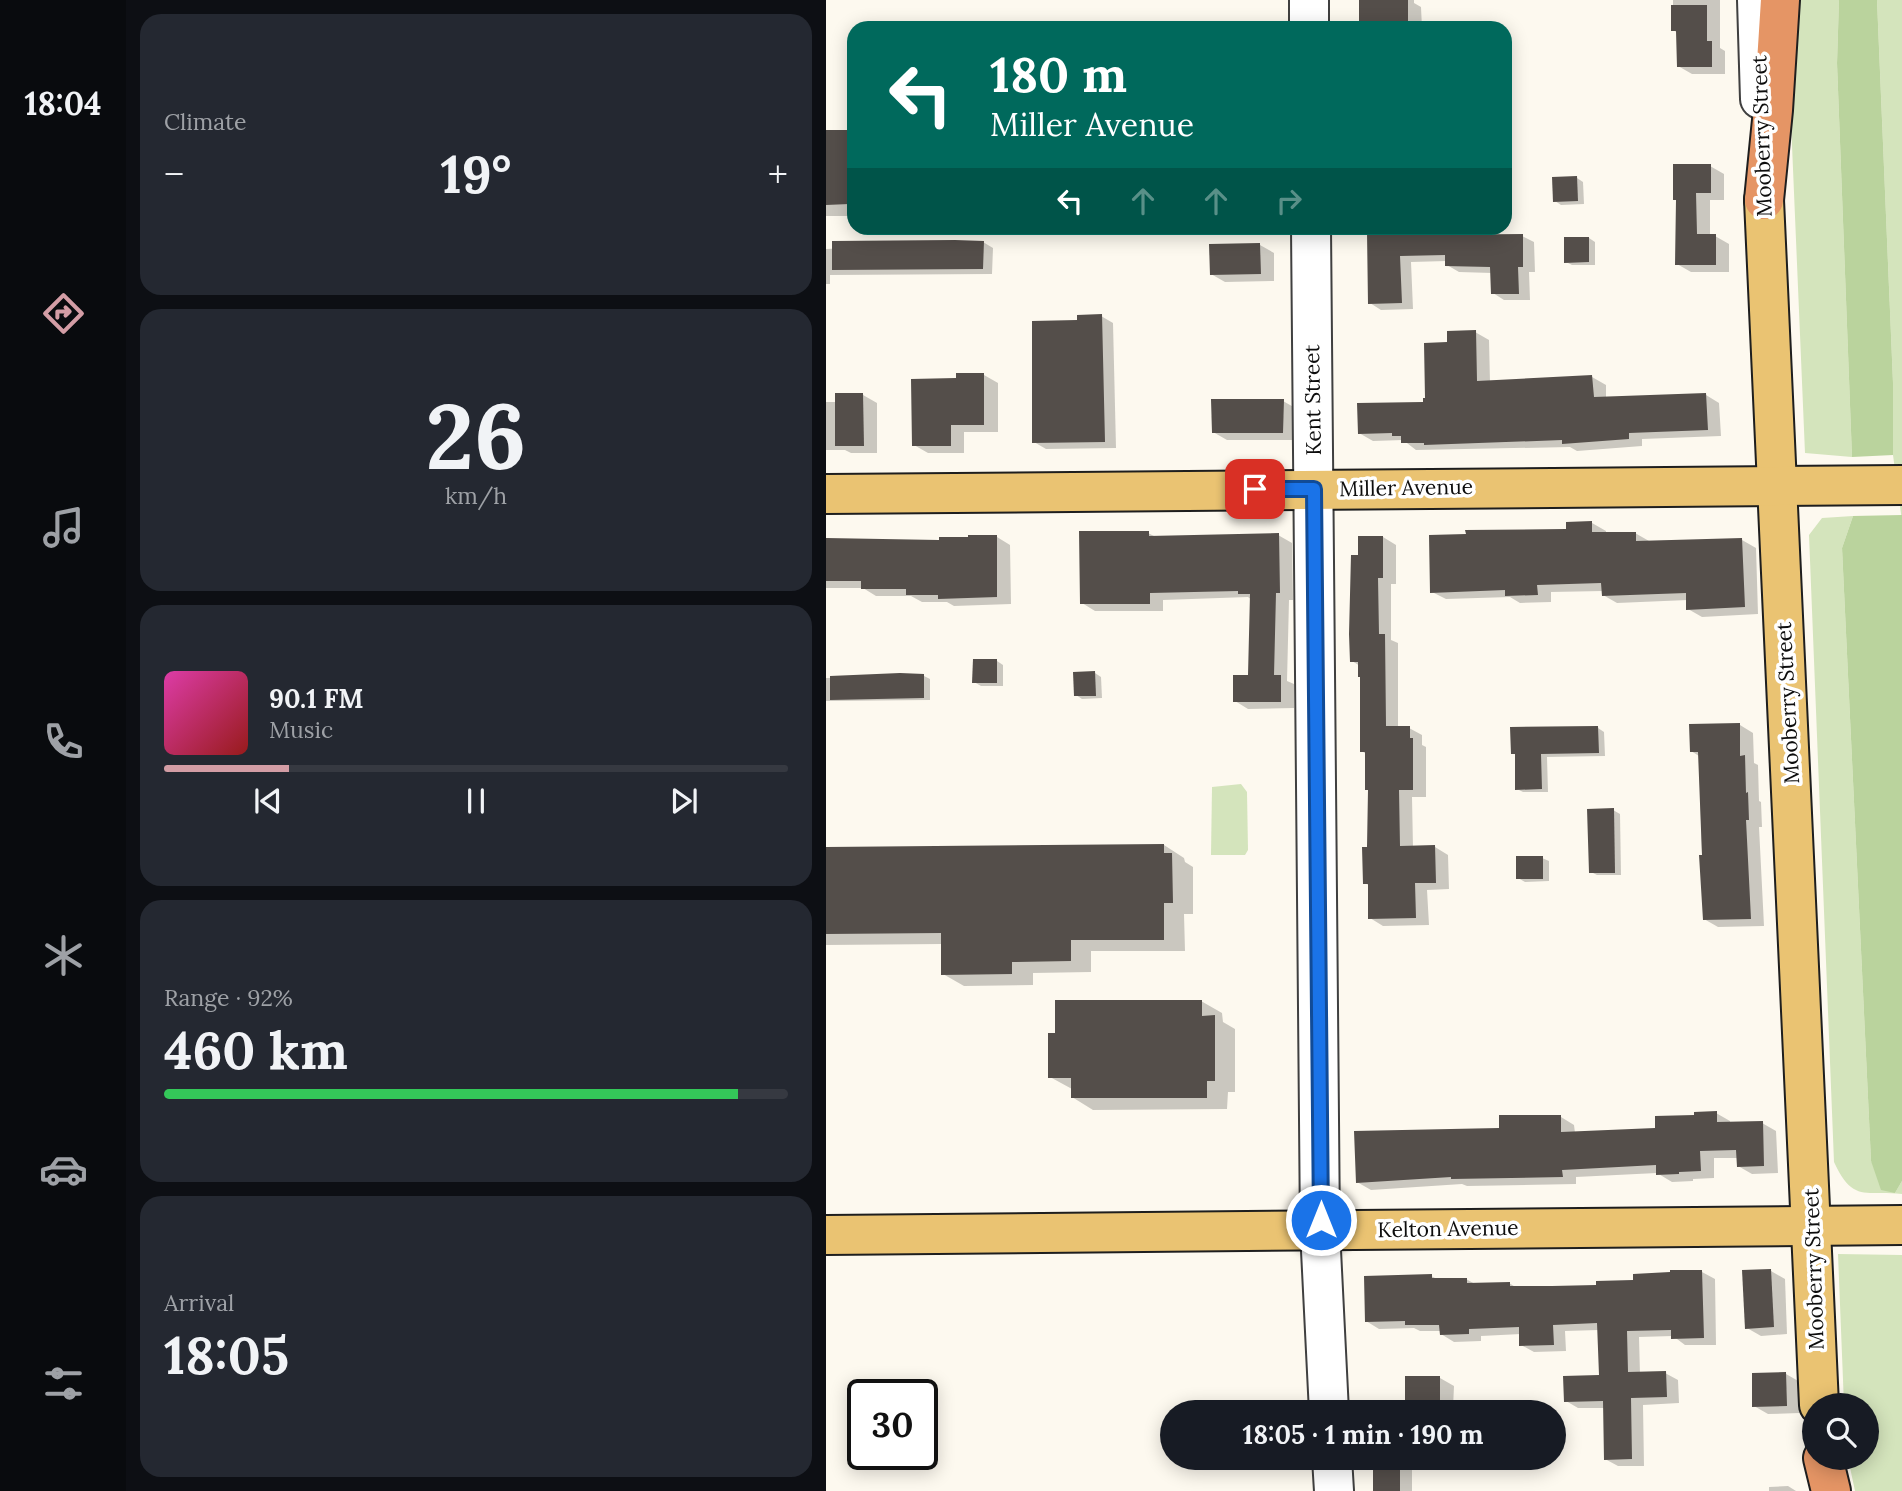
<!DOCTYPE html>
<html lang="en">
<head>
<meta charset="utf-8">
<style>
  body { margin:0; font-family:Lora,serif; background:#242831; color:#f1f3f6; height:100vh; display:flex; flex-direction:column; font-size:26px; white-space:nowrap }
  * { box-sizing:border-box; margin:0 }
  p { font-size:23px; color:#9ea1a6 }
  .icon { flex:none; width:38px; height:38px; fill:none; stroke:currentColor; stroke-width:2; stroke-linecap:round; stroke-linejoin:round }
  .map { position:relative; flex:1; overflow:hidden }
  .side { display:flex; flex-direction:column; gap:14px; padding:14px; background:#0d0f14; width:700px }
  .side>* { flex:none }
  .hud { position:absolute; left:21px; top:21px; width:665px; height:214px; border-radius:21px; box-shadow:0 4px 18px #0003; background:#00695c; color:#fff; overflow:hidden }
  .fabs { position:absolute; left:976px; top:1393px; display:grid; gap:14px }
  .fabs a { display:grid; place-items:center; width:77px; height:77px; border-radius:50%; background:#171b24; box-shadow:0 4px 18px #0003; font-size:35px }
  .speed { position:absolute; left:21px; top:1379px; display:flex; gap:14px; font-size:35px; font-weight:700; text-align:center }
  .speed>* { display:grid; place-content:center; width:91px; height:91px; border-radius:50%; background:#171b24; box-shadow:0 4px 18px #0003; line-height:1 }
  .speed .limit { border:4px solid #111; border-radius:10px; background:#fff; color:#111 }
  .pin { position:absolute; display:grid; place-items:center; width:60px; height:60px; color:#fff; margin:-30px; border-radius:14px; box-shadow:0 4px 10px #0006 }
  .me { position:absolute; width:77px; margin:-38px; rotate:0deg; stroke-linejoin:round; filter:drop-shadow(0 0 5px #0008) }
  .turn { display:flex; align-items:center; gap:24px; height:147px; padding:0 28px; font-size:32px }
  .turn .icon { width:91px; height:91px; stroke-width:2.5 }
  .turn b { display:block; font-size:49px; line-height:60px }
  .lanes { display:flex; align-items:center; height:66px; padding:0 28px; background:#0003; justify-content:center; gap:35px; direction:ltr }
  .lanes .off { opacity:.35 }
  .big { font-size:52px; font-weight:700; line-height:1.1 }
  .side .card { flex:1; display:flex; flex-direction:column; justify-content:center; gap:10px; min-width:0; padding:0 24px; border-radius:21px; background:#242831 }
  .side .dial { align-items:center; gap:0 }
  .dial b { font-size:91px; line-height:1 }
  .song { display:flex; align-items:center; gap:21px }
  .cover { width:84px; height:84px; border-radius:10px; background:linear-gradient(135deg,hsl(320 70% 55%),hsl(0 70% 35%)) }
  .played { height:7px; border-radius:4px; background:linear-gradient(90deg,#d39da5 20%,#363941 20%) }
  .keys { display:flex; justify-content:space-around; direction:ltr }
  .heat { display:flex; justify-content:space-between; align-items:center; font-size:38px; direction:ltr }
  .charge { height:10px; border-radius:5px; background:linear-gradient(90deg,#34c759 92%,#363941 0) }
  .trip { position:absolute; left:334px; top:1400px; width:406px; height:70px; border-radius:35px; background:#171b24; box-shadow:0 4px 18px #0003; font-weight:700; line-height:70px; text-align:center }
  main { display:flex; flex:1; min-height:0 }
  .tab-bar { display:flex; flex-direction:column; width:126px; justify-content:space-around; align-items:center; background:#090b0e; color:#9ea1a6 }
  .tab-bar .icon { width:49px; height:49px }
  .tab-bar .selected { color:#d39da5 }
  .tab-bar b { font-size:32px; color:#f1f3f6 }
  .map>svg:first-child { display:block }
  .green { fill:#d4e4bc }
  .forest { fill:#bad39d }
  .shadow { fill:#0003 }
  .building { fill:#544e4a }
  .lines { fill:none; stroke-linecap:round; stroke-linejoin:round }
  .minor-casing { stroke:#404040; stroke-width:42 }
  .major-casing { stroke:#1e1e1e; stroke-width:42 }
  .highway-casing { stroke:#1e1e1e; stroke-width:42 }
  .minor { stroke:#fff; stroke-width:38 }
  .major { stroke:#eac372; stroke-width:38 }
  .highway { stroke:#e59565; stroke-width:38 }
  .route-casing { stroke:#114b97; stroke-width:18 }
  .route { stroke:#1a73e8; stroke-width:12 }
  .labels { text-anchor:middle; stroke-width:7; stroke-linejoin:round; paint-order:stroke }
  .street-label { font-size:21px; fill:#0d0d0d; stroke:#fff }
</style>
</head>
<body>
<main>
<nav class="tab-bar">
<b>18:04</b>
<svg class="icon selected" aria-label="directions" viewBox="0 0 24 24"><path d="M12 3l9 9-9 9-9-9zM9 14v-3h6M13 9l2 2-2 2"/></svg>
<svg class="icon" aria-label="music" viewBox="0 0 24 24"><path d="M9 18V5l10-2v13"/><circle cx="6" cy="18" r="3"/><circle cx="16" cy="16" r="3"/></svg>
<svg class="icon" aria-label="phone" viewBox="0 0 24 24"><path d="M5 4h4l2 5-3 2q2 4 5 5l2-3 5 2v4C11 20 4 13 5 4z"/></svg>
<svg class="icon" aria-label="climate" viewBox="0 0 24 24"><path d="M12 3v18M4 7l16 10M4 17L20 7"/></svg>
<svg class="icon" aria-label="car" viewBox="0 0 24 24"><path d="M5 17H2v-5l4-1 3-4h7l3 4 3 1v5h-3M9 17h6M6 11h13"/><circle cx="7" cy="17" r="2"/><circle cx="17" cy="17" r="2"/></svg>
<svg class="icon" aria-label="filters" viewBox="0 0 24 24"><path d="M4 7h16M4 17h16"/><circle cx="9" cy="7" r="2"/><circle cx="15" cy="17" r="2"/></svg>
</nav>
<section class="side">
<div class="card"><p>Climate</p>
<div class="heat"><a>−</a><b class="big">19°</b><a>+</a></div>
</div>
<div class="card dial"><b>26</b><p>km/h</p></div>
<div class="card">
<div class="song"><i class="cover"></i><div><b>90.1 FM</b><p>Music</p></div></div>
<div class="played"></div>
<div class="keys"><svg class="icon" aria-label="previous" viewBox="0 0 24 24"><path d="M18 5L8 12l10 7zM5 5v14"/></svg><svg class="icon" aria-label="pause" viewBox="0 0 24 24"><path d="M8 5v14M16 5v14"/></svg><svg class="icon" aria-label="next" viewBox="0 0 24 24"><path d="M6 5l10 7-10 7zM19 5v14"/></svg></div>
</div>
<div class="card"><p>Range · 92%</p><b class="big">460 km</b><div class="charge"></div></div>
<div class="card"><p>Arrival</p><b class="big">18:05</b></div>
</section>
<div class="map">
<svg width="1076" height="1491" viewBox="0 0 1076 1491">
  <rect width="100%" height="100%" fill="#fdf9ef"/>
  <!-- green -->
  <g class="green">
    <path d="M972,0H1013L1011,63L1026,457L979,453L964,98Z"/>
    <path d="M1051,0H1076V521L1067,455V383Z"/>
    <path d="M1027,516L1016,548L1045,1161L1069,1193L1076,1181V1194C1039,1190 1027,1203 1008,1162L983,535L996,518Z"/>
    <path d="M415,784L421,792L422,850L419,855H385L386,787Z"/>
    <path d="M1012,1254L1076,1255V1491H1029L1022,1458H1041V1405H1018Z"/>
  </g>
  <!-- forest -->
  <g class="forest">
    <path d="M1013,0H1051L1067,383V455L1026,457L1011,63Z"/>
    <path d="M1076,515V1181L1069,1193L1055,1190L1045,1161L1016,548L1027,516Z"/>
  </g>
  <!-- shadow -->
  <g class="shadow">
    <path d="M534,0H588V3L595,7L596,28H535Z"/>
    <path d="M847,0H894V48L899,51V74H866L852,66V33L847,30Z"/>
    <path d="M0,132H22L28,135V216H0Z"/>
    <path d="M884,166L898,174V200H884V236H889L903,244V272H865L851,264V201L849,199Z"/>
    <path d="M751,178L757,182L758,204L735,205L729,201Z"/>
    <path d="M591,232L599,237L696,236L708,242L709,272H703L704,300H678L667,293L666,273L633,272L621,265V261L585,262L587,309L555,310L544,303L543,233Z"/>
    <path d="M763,238L769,242V265H746L740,262Z"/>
    <path d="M157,242L167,248L166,274L4,275V284H0V249Z"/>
    <path d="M434,245L448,253V281L399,282L385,274Z"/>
    <path d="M275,316L287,323L290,448L220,449L208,442L253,322Z"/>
    <path d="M649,332L663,340L664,382L766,377L780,385V398L880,395L893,403L895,436L816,439V446L751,451L744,447L590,450L577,440L547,441L533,433L599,404L623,344Z"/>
    <path d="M158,375L172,383V432H138V453H102L88,445L132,380Z"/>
    <path d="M37,395L51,403V453H25L19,450H0V402H11Z"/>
    <path d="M457,401L471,409V440H401L387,432Z"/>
    <path d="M766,523L780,531V534L809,533L823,541L916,540L930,548L932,614L876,617L862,609V600L791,603L777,595V591L725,592V602L694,603L684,597L620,599L606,592L742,530Z"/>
    <path d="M322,533L332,538L452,535L466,543L467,600H463L461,681L468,684V708L422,709L409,701L424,677L426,600L422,597L337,600V611H269L256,603Z"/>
    <path d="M171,537L184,545L185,604L128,606L121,602H96L85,596H50L37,588H0V540L114,542Z"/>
    <path d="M557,537L570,545V584H565V640L572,643V728H583L596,735V745L600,747V797H586L587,848L609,847L622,855L623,889L601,890L603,925L557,926L544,918V886L539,883L543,849V791L541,789L540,754L536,751L534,666L526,661L534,557Z"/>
    <path d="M149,661H171L177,665V686H155L148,682Z"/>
    <path d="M269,673L275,677L276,698L256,699L250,695Z"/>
    <path d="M98,676L104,679V700L0,701V678Z"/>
    <path d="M914,725L927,733L928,763L932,765L933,801L935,802L936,827H933L938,926L892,927L878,919L873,756L865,751Z"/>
    <path d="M772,728L778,732L779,756L721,757L722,792H697L691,789L690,755L687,753Z"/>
    <path d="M787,810L794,814L795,875H771L765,872Z"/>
    <path d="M338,845L358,858L359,862L367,867V914H358L359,951H265V972L207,973V985L138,986L117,974V944L0,945V848Z"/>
    <path d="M716,858L723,861V881L699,882L692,878Z"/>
    <path d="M375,1001L396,1013L397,1022L409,1029V1092H402L401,1109L267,1110L246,1097V1089L224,1077Z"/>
    <path d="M890,1113L904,1121V1123H936L950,1131L952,1173L926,1174L912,1166V1158H888V1178L867,1179V1181L846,1182L831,1173L750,1177V1184L641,1186L636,1184L545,1190L531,1182L675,1129L735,1117L748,1125L749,1133L831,1130L870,1116Z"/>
    <path d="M945,1271L959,1279L961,1334L935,1336L921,1328Z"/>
    <path d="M876,1272L889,1279L890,1345H859L847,1336L813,1337L814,1374L839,1373L852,1380L853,1403L817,1405L818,1466H792L779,1459V1408H752L740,1401L775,1377L773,1330L739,1331L740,1351L708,1352L695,1345V1334L655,1336V1341L628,1342L615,1334V1331H594L588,1328L553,1329L540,1321L605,1276L613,1280L640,1279L649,1284L683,1283L691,1288L772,1287Z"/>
    <path d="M960,1374L974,1382V1413L942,1414L928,1406Z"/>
    <path d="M614,1378L628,1386L627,1408H595L581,1400Z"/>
    <path d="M548,1458H586V1491H549Z"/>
    <path d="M962,1486L970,1491H943V1487Z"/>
  </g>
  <!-- building -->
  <g class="building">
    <path d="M533,0H582V25L533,26Z"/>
    <path d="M845,5H881V41H886V67H851L850,31H845Z"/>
    <path d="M0,130H22L23,204L0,205Z"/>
    <path d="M847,164H885V193H870L871,234H890V265H849L850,200H847Z"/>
    <path d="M751,176L752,201L727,202L726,177Z"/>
    <path d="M591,230V235L697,234V267H692L693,294H665L664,267L619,266V255L574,256L576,303L542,304L541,232Z"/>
    <path d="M738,237H763V262L738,263Z"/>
    <path d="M129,240L158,241L157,269L6,270V241Z"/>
    <path d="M434,243L435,274L384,275L383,244Z"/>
    <path d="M276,314L279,442L206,443V321L251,320V315Z"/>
    <path d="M650,330L651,381L766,375L768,397L880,393L882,430L803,433V439L736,444V440L598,445V443H575V436H566V433L532,434L531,403L597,402V398H599L598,343L621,342V331Z"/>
    <path d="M130,373H158V425H125V446H86L85,379L130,378Z"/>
    <path d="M9,393H37L38,446H9Z"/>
    <path d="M385,399H458L457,433H386Z"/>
    <path d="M766,521V532H810V541L916,538L919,607L860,610V593L776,596L775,583L711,585L712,595L679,596V590L604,593L603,535L640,534L639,530L740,529V522Z"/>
    <path d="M253,531H323V536L453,533L454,593H450L448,675H455V702H407V675H422L424,594H412V591L324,593V604H254Z"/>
    <path d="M142,535H171V597L112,599V595H80V589H35V581H0V538L113,540V537H142Z"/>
    <path d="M532,536H557V578H552L553,634H559L560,726H584V738H587V790H573L574,846L609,845L610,883H589L590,918L542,919V884H537L536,847H541L542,790H539V752H534V677H532V662H524L523,634L525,555H532Z"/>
    <path d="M147,659H171V683H146Z"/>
    <path d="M269,671L270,696H248L247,672Z"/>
    <path d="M74,673L98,674V698L4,700V676Z"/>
    <path d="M914,723V756L919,755L920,793L922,792L923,820H920L925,919L877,920L873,855H876L872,752H864L863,724Z"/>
    <path d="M772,726L773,753L715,754L716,789L689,790V754H685L684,727Z"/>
    <path d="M788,808L789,873H763L761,809Z"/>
    <path d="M338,844V853H346L347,903H338V940H245V961L186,962V974L115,975V933L0,934V847Z"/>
    <rect x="690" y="856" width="27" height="23"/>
    <path d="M229,1000H376V1016L389,1015V1081H381V1098H245V1078H222V1033H229Z"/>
    <path d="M891,1111V1122L937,1121L938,1166L911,1167L910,1150L874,1151L875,1171L853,1172V1174L830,1175V1165L736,1170L737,1177L625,1179V1177L530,1183L528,1131L673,1128V1115H735V1132L829,1128V1116L868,1115V1112Z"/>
    <path d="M945,1269L948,1327L919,1329L916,1270Z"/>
    <path d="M844,1270H876L878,1338L845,1339V1330L801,1331L802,1372L840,1371L841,1397L805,1398L806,1459L778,1460L777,1401L738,1402L737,1376L773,1375L771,1323L727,1325L728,1345L693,1346V1327L643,1329V1334L614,1335L613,1325H579V1321L539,1322L538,1276L606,1274V1278H641V1283L684,1282V1286H726L770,1285V1281L807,1280V1274L844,1272Z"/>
    <path d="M960,1372L961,1406L926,1407V1373Z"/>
    <rect x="579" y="1376" width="35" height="25"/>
    <rect x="547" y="1458" width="27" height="33"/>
  </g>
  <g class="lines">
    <!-- minor casing -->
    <g class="minor-casing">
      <g id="minor">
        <path d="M483,0V28"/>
        <path d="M931,0L934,99"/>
        <path d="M485,228L494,1230L503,1412"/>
        <path d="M506,1458L508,1491"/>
      </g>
    </g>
    <!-- major casing -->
    <g class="major-casing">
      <g id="major">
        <path d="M938,200L993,1405"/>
        <path d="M0,494L1076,485"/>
        <path d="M0,1235L1076,1225"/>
      </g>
    </g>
    <!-- highway casing -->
    <g class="highway-casing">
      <g id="highway">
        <path d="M938,200L947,110L954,0"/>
        <path d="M997,1458L1005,1491"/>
      </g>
    </g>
    <!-- minor -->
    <use href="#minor" class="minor"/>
    <!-- major -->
    <use href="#major" class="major"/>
    <!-- highway -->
    <use href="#highway" class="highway"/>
  </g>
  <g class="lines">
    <!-- route casing -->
    <g class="route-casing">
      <path id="route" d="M429,489H488L495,1220"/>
    </g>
    <!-- route -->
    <use href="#route" class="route"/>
  </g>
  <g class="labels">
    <!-- street labels -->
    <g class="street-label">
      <text transform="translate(936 136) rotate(-92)" y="7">Mooberry Street</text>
      <text transform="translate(487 400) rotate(-91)" y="7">Kent Street</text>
      <text transform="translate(580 488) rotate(-1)" y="7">Miller Avenue</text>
      <text transform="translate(962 703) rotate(-93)" y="7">Mooberry Street</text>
      <text transform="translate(622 1229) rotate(-1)" y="7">Kelton Avenue</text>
      <text transform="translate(988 1269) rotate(-92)" y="7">Mooberry Street</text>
    </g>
  </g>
</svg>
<div class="fabs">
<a><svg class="icon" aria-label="search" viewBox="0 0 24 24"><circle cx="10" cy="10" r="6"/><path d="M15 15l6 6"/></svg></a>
</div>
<div class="speed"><div class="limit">30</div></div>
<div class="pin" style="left:429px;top:489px;background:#d93025"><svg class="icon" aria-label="arrive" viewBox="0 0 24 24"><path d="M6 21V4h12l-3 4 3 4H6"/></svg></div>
<svg class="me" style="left:495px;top:1220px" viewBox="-20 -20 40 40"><circle r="17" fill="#1a73e8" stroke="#fff" stroke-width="3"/><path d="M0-11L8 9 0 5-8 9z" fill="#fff"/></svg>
<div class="trip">18:05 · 1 min · 190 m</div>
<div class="hud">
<div class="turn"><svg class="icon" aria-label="left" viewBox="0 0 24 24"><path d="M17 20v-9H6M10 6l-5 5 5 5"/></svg><div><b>180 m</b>Miller Avenue</div></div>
<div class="lanes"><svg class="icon" aria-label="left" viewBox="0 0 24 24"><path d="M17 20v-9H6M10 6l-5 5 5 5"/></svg><svg class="icon off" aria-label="ahead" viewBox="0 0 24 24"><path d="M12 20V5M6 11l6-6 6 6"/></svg><svg class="icon off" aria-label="ahead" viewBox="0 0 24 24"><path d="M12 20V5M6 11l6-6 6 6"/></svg><svg class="icon off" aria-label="right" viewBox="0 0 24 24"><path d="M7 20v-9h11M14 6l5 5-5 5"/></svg></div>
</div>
</div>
</main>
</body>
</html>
